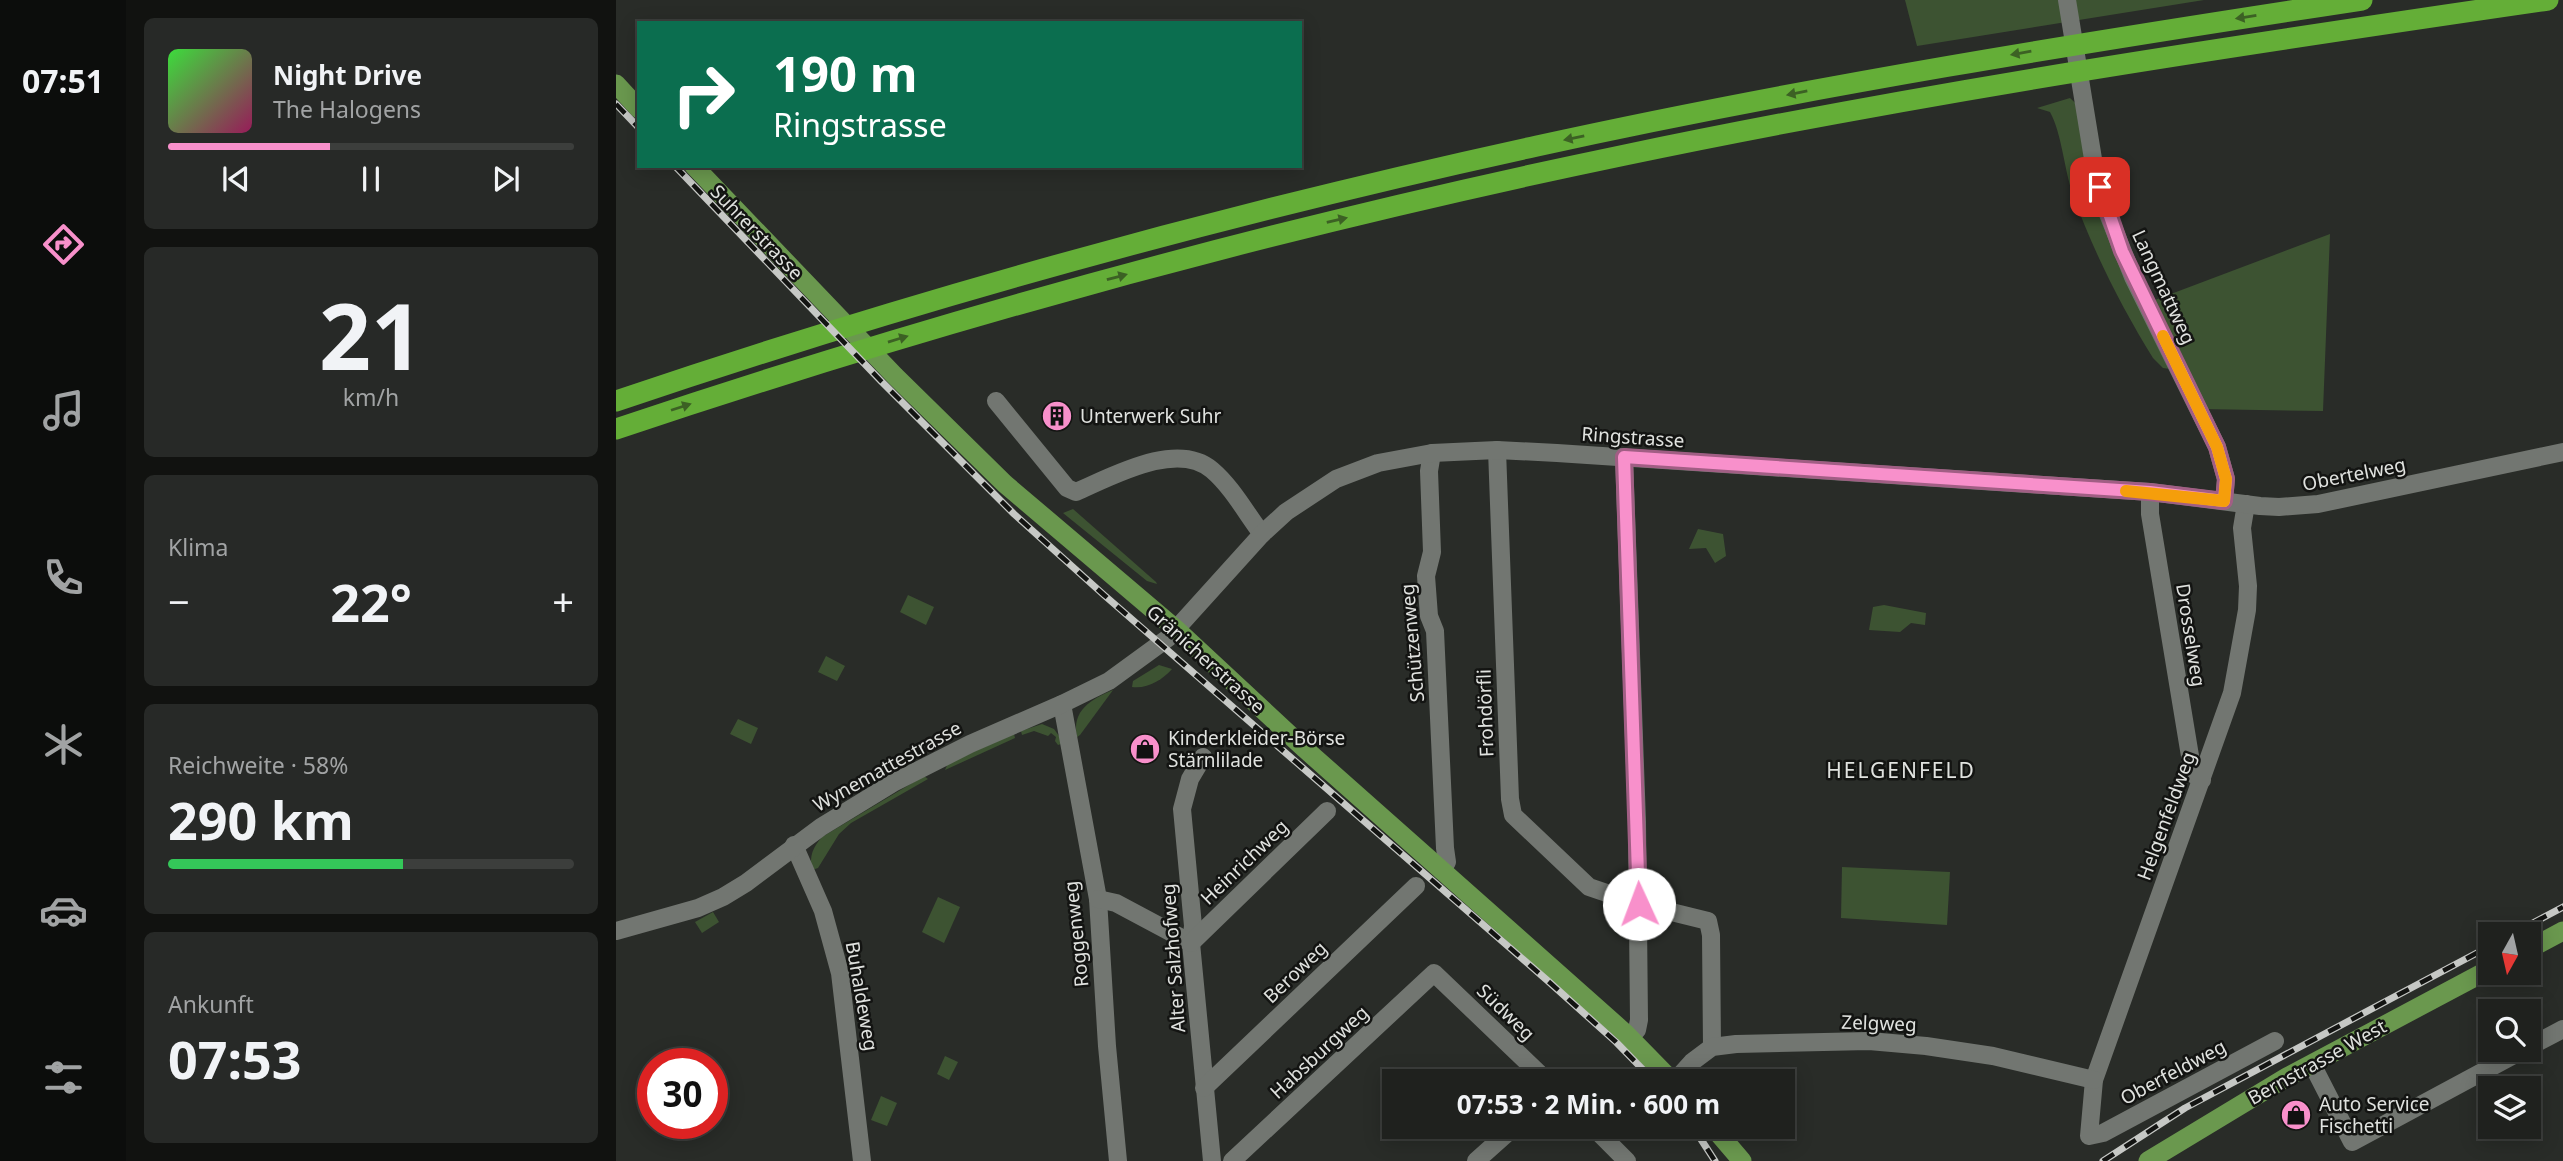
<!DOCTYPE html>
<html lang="de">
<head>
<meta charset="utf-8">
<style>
  body { margin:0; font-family:"Noto Sans",sans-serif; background:#272927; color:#f1f3f6; height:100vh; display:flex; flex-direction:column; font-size:26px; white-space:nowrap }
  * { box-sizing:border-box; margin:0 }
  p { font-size:23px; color:#a1a3a4 }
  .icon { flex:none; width:38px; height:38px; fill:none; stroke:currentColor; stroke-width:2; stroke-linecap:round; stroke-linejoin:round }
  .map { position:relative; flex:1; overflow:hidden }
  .side { display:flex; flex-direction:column; gap:18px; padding:18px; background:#111210; width:490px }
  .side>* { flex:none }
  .guide { position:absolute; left:21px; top:21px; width:665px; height:147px; border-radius:0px; box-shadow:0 4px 18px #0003,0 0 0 2px #3c3e3c; background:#0b6e4f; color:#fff; overflow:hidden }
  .needle { width:46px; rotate:188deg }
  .controls { position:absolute; left:1862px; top:922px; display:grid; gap:14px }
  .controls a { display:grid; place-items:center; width:63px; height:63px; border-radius:0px; background:#1f211e; box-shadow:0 4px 18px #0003,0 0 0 2px #3c3e3c; font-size:35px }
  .speed { position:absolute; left:21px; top:1048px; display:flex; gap:14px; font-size:35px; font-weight:700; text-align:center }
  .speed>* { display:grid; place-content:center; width:91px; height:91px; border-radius:50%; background:#1f211e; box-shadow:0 4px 18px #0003,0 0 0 2px #3c3e3c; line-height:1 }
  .speed .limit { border:10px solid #d22; background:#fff; color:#111 }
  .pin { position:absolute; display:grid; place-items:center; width:60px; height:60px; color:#fff; margin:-30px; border-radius:14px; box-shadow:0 4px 10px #0006 }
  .me { position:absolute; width:77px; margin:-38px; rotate:358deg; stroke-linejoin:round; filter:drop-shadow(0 0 5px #0008) }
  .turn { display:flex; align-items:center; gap:24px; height:147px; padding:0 21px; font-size:32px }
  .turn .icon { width:91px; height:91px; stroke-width:2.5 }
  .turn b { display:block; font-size:49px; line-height:60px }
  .big { font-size:52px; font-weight:700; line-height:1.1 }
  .side .card { flex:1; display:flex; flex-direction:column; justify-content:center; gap:10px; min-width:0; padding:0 24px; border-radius:10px; background:#272927 }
  .side .dial { align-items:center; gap:0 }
  .dial b { font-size:91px; line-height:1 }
  .song { display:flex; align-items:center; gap:21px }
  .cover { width:84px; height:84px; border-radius:10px; background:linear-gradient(135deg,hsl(120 70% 55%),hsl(330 70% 35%)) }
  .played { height:7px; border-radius:4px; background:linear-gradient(90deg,#f890cb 40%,#3c3e3c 40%) }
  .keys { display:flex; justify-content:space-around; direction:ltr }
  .heat { display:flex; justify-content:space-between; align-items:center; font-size:38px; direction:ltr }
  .charge { height:10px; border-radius:5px; background:linear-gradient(90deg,#34c759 58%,#3c3e3c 0) }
  .trip { position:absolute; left:766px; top:1069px; width:413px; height:70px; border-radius:0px; background:#1f211e; box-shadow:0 4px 18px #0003,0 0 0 2px #3c3e3c; font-weight:700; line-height:70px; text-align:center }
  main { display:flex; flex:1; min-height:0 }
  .menu { display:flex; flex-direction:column; width:126px; justify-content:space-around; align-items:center; background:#0c0d0c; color:#a1a3a4 }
  .menu .icon { width:49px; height:49px }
  .menu .on { color:#f890cb }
  .menu b { font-size:32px; color:#f1f3f6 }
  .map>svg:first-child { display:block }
  .green { fill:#3d5332 }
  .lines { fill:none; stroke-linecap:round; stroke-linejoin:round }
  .minor { stroke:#727671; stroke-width:18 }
  .primary { stroke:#6a984e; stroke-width:19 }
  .motorway { stroke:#64ae37; stroke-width:21 }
  .rail-casing { stroke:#c6c8c5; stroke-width:7 }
  .rail { stroke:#131412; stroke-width:4.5; stroke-dasharray:13; stroke-linecap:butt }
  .oneway { fill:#3c6124 }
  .route-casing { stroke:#a15e84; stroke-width:18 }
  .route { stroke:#f890cb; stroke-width:12 }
  .slow { stroke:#f59e0b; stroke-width:12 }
  .labels { text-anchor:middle; stroke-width:5; stroke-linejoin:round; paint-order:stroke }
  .street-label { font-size:19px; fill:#e0e2df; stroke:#131412 }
  .poi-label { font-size:19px; fill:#e0e2df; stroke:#131412; text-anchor:start }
  .neighbourhood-label { font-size:21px; letter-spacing:2px; fill:#e0e2df; stroke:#131412 }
</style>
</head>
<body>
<main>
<nav class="menu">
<b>07:51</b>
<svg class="icon on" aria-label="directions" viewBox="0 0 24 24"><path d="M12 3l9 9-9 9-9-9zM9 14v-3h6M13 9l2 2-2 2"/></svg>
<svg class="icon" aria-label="music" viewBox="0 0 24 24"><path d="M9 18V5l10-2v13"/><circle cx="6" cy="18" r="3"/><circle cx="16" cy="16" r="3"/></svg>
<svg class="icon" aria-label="phone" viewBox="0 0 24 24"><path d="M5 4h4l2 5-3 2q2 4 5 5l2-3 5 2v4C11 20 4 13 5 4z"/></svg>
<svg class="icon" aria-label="climate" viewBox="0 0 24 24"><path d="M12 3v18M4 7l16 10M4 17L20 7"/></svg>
<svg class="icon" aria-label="car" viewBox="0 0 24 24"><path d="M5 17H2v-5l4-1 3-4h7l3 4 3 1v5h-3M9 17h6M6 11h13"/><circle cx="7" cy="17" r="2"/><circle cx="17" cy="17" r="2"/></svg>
<svg class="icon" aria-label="filters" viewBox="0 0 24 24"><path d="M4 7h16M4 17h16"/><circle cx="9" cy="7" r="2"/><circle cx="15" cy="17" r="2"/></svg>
</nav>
<section class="side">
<div class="card">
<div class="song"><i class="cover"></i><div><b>Night Drive</b><p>The Halogens</p></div></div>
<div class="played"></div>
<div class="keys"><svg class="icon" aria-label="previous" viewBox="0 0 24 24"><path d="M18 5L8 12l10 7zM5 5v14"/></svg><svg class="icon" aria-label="pause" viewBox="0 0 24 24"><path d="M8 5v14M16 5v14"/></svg><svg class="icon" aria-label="next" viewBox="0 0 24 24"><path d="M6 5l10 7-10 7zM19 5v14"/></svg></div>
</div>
<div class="card dial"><b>21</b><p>km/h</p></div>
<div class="card"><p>Klima</p>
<div class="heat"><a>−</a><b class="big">22°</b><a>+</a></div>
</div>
<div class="card"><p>Reichweite · 58%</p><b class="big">290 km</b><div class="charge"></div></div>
<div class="card"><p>Ankunft</p><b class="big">07:53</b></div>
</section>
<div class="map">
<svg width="1947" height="1161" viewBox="0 0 1947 1161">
  <rect width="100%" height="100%" fill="#292c28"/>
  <!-- green -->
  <g class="green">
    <path d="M1289,0H1588L1301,46Z"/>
    <path d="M1454,98L1470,113L1471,126L1531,303L1714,234L1707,411L1584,409L1554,369L1547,368L1537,358C1506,308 1477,251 1457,195C1448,169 1446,134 1434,112L1421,108Z"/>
    <path d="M457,509L540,582L541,584L531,581L447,513Z"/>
    <path d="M1082,529L1107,534L1110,556L1099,563L1090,548L1073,549Z"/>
    <path d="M292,595L318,607L310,625L284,612Z"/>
    <path d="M1268,605L1310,613L1309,625L1295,623L1284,632L1253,630L1257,607Z"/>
    <path d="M210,656L229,666L221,681L202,672Z"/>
    <path d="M543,665L556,669C546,680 532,689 516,687L517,681Z"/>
    <path d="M497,690L464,735L461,737C455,711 475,699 497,690Z"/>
    <path d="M122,719L142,728L135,744L114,734Z"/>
    <path d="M426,724L438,729L448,743L442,745L439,741L440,737L435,733L432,736L418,731L406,735L405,731Z"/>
    <path d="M398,734L399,738L329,770L332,763Z"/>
    <path d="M308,776L312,779L235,823L223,834L202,868L196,870C193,856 197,847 206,837Z"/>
    <path d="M1226,867L1334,872L1331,925L1225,918Z"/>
    <path d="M322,897L344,907L328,943L306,932Z"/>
    <path d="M97,912L103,922L86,933L79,922Z"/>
    <path d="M329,1056L342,1062L333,1080L321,1074Z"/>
    <path d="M265,1096L281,1103L271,1126L255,1120Z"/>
  </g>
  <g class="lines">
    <!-- minor -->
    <g class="minor">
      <path d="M1451,0L1478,165L1490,209L1517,277L1601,447L1610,479L1608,501"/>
      <path d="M380,401L451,488L460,492C497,476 561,440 596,470C616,487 630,513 646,534"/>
      <path d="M881,450L894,799L897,815L973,887L1023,904L1092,921L1095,935L1096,1047"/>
      <path d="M816,453L813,471L816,552L810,576L813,616L819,631L829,848L831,862L826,871"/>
      <path d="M1008,457L1021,822L1023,1020L1021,1030L1014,1037"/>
      <path d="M1534,492V514L1577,774L1586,780"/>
      <path d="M1630,504L1626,528L1632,586L1631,610L1616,693L1478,1080L1473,1136L1487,1133L1659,1041"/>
      <path d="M446,704L482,899L491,1046L502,1161"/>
      <path d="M587,757L574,779L566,809L577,926L575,943L596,1161"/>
      <path d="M178,845L207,911L224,973L246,1161"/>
      <path d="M482,899L500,903L575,943"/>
      <path d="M0,931L82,908L107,897L130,883L205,827L277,783L354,744L446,704L493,681L552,638L646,534L670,512L720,479L762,463L816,453L881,450L941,453L1534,492L1644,506L1663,507L1702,504L1947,452"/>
      <path d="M575,943L711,811"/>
      <path d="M1913,1047L1947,1029"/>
      <path d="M1696,1064L1736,1142L1907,1050"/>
      <path d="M1058,1082L1076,1062L1096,1047L1120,1044L1253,1041L1310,1046L1377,1056L1478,1080"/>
      <path d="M588,1088L800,886"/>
      <path d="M977,1127L1011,1161"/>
      <path d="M616,1161L818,973L932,1082"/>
      <path d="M860,1161L898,1127"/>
    </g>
    <!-- primary -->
    <g class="primary">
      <path d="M0,84L23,109"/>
      <path d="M78,166L279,376L389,484L561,630L689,749L1008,1032L1057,1082"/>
      <path d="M1913,949L1947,931"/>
      <path d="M1097,1127L1126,1161"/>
      <path d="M1532,1161L1671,1077L1874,969"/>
    </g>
    <!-- motorway -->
    <g class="motorway">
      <path d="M0,401C302,299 609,214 921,146C1194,86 1470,42 1746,0"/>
      <path d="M0,429C331,318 667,226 1009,155C1314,91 1623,45 1932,0"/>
    </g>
    <!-- rail casing -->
    <g class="rail-casing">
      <g id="rail">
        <path d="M0,104L23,128"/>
        <path d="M59,166L265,381L398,514L488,595L932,981L1000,1042L1039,1082"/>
        <path d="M1896,934L1947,907"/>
        <path d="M1077,1127L1099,1161"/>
        <path d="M1487,1161L1569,1108L1874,946"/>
      </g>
    </g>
    <!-- rail -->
    <use href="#rail" class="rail"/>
  </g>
  <!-- one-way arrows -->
  <defs><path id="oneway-solid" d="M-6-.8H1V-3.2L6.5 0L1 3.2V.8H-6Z" transform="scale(1.75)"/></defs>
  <g class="oneway">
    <use href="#oneway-solid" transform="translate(1630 17) rotate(171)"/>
    <use href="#oneway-solid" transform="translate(1405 53) rotate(170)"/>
    <use href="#oneway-solid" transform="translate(1181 93) rotate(169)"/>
    <use href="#oneway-solid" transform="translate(958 138) rotate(168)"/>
    <use href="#oneway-solid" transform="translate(721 220) rotate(-13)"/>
    <use href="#oneway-solid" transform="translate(501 277) rotate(-15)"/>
    <use href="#oneway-solid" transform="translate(282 339) rotate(-17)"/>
    <use href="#oneway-solid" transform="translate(65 407) rotate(-18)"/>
  </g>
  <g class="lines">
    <!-- route casing -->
    <g class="route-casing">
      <path id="route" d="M1023,904L1008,457L1534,492L1608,501L1610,479L1601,447L1506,251L1484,187"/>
    </g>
    <!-- route -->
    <use href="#route" class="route"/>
    <!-- slow -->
    <path class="slow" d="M1510,491L1608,501L1610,479L1601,447L1547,336"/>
  </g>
  <!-- icons -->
  <defs>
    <g id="building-disc" transform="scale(1.575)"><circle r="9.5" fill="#f890cb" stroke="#131412"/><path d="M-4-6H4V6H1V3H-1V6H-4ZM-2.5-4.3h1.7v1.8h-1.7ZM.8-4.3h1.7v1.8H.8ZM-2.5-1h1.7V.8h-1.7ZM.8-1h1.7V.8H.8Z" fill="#111"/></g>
    <g id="shop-disc" transform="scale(1.575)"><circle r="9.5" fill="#f890cb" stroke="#131412"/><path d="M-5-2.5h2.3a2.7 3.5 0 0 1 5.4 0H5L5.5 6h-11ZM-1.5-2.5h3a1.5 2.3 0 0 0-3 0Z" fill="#111"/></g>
  </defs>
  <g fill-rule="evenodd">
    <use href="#building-disc" x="441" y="416"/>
    <use href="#shop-disc" x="529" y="749"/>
    <use href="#shop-disc" x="1680" y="1115"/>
  </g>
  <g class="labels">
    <!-- street labels -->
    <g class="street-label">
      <text transform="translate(141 232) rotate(46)" y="7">Suhrerstrasse</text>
      <text transform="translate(1548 287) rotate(65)" y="7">Langmattweg</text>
      <text transform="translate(1017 437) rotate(4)" y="7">Ringstrasse</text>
      <text transform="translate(1738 474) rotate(-11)" y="7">Obertelweg</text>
      <text transform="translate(1575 635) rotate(81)" y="7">Drosselweg</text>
      <text transform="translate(796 643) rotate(-95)" y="7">Schützenweg</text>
      <text transform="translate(590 659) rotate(42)" y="7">Gränicherstrasse</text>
      <text transform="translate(869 713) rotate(-92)" y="7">Frohdörfli</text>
      <text transform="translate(271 766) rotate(-29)" y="7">Wynemattestrasse</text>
      <text transform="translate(1550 816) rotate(-70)" y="7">Helgenfeldweg</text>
      <text transform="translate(628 862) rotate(-44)" y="7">Heinrichweg</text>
      <text transform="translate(460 934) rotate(-96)" y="7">Roggenweg</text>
      <text transform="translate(557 958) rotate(-94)" y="7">Alter Salzhofweg</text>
      <text transform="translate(679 972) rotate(-44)" y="7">Beroweg</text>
      <text transform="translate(246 996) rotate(80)" y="7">Buhaldeweg</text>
      <text transform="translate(890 1012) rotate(44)" y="7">Südweg</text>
      <text transform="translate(1263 1023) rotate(2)" y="7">Zelgweg</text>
      <text transform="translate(703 1052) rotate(-43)" y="7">Habsburgweg</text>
      <text transform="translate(1701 1062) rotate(-29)" y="7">Bernstrasse West</text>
      <text transform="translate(1557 1072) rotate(-28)" y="7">Oberfeldweg</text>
    </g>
    <!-- poi labels -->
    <g class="poi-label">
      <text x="464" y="423">Unterwerk Suhr</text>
      <text x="552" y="745">Kinderkleider-Börse<tspan x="552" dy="22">Stärnlilade</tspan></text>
      <text x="1703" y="1111">Auto Service<tspan x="1703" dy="22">Fischetti</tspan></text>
    </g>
    <!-- neighbourhood labels -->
    <g class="neighbourhood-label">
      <text x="1285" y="778">HELGENFELD</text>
    </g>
  </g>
</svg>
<div class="controls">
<a><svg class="needle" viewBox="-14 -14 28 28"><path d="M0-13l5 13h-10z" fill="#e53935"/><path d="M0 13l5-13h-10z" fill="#a1a3a4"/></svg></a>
<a><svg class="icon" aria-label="search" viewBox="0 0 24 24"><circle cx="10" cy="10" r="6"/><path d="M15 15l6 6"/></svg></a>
<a><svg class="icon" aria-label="layers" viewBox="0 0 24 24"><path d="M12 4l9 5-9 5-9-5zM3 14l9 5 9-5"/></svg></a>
</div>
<div class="speed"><div class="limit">30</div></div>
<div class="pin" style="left:1484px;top:187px;background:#d93025"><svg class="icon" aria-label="arrive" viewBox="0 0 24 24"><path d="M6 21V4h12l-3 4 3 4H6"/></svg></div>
<svg class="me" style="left:1023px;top:904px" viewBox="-20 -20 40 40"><circle r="19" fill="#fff"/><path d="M0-13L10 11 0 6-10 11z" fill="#f890cb"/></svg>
<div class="trip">07:53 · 2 Min. · 600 m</div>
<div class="guide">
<div class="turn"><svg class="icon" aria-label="right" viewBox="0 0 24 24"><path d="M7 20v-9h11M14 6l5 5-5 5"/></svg><div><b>190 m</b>Ringstrasse</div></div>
</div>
</div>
</main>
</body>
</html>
